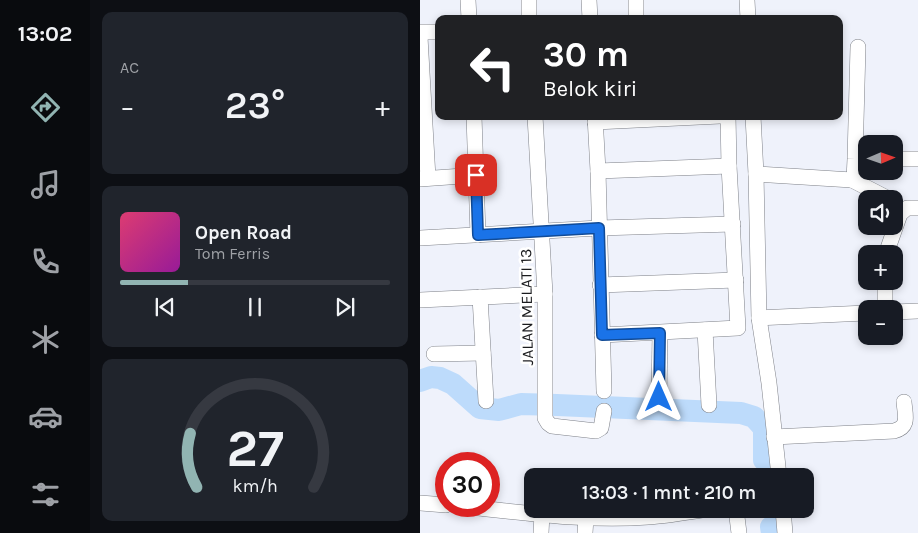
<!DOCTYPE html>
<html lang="id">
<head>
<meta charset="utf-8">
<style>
  body { margin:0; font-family:Karla,sans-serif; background:#20242c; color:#f1f3f6; height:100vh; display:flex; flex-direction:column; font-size:19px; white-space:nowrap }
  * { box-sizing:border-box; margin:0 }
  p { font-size:16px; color:#9ea1a6 }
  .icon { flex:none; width:28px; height:28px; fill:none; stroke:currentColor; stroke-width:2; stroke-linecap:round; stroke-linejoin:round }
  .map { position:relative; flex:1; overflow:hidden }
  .panel { display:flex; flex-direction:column; gap:12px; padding:12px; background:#0d0f14; width:330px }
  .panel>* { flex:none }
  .top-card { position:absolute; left:15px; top:15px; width:408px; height:105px; border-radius:10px; box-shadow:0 2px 8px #0003; background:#202124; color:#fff; overflow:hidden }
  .needle { width:32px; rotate:88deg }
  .fabs { position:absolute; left:438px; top:135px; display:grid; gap:10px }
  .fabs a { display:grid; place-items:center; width:45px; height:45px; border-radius:10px; background:#171b24; box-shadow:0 2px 8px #0003; font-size:25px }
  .speed { position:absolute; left:15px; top:452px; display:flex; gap:10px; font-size:25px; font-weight:700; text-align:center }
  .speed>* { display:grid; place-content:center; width:65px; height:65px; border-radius:50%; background:#171b24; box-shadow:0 2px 8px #0003; line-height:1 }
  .speed .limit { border:8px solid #d22; background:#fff; color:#111 }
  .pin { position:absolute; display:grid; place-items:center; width:42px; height:42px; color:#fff; margin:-21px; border-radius:10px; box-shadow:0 2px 8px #0006 }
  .me { position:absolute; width:55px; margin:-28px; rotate:0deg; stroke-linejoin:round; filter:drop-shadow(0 0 4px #0008) }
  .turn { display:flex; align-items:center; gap:18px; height:105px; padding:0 25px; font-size:22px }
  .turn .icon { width:65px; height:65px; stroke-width:2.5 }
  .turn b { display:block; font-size:35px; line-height:42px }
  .big { font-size:38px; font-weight:600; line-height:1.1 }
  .panel .tile { flex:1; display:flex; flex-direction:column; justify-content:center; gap:8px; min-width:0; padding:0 18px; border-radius:10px; background:#20242c }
  .panel .dial { align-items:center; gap:0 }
  .dial svg { height:130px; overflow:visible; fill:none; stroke:#363941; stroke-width:7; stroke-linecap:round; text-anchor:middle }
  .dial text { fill:#f1f3f6; stroke:none }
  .song { display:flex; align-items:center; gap:15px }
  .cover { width:60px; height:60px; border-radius:8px; background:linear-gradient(135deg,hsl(340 70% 55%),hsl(300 70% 35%)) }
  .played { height:5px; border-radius:2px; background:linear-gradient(90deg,#91b4b2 25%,#363941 25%) }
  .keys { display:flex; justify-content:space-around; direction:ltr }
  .heat { display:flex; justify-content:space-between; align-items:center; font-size:28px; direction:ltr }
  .trip { position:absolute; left:104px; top:468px; width:290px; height:50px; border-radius:10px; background:#171b24; box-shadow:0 2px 8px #0003; font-weight:600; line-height:50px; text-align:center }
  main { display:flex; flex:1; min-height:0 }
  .tabs { display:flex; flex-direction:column; width:90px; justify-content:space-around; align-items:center; background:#090b0e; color:#9ea1a6 }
  .tabs .icon { width:35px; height:35px }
  .tabs .on { color:#91b4b2 }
  .tabs b { font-size:22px; color:#f1f3f6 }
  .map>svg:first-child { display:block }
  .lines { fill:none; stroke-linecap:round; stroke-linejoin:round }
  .river { stroke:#bddbfb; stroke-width:22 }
  .minor-casing { stroke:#7e8188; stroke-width:16 }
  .minor { stroke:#fff; stroke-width:15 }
  .route-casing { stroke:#114b97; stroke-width:12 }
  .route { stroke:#1a73e8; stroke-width:9 }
  .labels { text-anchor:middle; stroke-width:5; stroke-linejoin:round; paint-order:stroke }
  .street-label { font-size:16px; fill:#1a1b1e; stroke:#fff }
</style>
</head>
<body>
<main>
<nav class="tabs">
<b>13:02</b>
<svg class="icon on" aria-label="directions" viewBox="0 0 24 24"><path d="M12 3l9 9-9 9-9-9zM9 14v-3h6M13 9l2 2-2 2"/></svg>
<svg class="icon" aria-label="music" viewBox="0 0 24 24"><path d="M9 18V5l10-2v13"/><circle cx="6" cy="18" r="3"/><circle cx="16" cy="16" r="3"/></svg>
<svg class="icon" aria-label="phone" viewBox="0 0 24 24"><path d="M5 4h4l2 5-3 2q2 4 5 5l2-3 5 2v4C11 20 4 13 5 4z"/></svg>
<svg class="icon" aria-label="climate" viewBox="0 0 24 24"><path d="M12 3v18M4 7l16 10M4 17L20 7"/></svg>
<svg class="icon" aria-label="car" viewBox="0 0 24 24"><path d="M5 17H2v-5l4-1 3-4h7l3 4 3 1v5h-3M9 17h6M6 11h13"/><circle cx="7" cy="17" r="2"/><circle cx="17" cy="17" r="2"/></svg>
<svg class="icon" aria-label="filters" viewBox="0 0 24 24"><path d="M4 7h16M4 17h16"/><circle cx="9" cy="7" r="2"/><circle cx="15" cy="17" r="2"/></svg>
</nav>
<section class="panel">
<div class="tile"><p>AC</p>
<div class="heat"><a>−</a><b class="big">23°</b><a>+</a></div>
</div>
<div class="tile">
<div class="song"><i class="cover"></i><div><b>Open Road</b><p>Tom Ferris</p></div></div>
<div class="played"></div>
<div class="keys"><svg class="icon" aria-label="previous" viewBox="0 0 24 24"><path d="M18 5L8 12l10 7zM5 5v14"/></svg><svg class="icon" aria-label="pause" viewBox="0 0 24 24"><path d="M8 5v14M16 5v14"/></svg><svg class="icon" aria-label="next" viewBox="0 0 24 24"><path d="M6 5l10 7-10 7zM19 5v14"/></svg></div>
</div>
<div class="tile dial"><svg viewBox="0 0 100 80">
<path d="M14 69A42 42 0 1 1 86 69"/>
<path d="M14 69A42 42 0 0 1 10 36" stroke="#91b4b2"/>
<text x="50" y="56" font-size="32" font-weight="700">27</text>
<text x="50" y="72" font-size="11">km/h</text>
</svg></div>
</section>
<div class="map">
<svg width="498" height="533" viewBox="0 0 498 533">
  <rect width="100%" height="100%" fill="#eff2fb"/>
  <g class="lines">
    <!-- river -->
    <g class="river">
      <path d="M0,381L11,377L20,378L33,384L60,408L79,410L101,404L137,405L321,413L334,417L344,428V460"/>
      <path d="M351,527L352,533"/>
    </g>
    <!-- minor casing -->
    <g class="minor-casing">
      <g id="minor">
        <path d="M48,0L49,19"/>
        <path d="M109,0V19"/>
        <path d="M169,0L170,19"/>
        <path d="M216,0V19"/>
        <path d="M327,0L328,19"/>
        <path d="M0,32H19"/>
        <path d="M0,37L8,178"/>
        <path d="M54,116L58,235"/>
        <path d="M115,116L125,294V418L128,423L132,426L176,431L181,428L184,411"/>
        <path d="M175,116L178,171L184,391"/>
        <path d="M333,116L336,174L339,318L349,383L359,476"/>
        <path d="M175,122L300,116"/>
        <path d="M474,159H498"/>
        <path d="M178,171L309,166"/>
        <path d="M336,174L432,180L434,179L435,159L438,47"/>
        <path d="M0,179L57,175"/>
        <path d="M432,180L469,199"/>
        <path d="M0,238L179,228L313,224"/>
        <path d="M466,254L480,214L487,208H498"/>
        <path d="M180,285L316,280"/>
        <path d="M60,297L66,401"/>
        <path d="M0,300L125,294"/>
        <path d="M465,309V281"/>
        <path d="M474,312L498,311"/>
        <path d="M339,318L446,313"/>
        <path d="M285,330L289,405"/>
        <path d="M182,335L318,328L309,166L308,116"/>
        <path d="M14,354L63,353"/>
        <path d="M239,397L240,333"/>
        <path d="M354,437L474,431C490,427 485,415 484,402"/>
        <path d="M0,503L26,505"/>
        <path d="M39,506C101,512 165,522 228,517C248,516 268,512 289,509"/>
        <path d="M316,509L319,533"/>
        <path d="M363,509L365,533"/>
        <path d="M121,533L122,514"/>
        <path d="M165,533L166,518"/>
      </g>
    </g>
    <!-- minor -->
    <use href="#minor" class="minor"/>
  </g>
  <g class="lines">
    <!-- route casing -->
    <g class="route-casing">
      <path id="route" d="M56,175L58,235L179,228L182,335L240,333L239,397"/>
    </g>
    <!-- route -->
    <use href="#route" class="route"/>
  </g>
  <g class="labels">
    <!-- street labels -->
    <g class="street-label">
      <text transform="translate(106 307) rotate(-91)" y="6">JALAN MELATI 13</text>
    </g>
  </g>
</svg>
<div class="fabs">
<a><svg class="needle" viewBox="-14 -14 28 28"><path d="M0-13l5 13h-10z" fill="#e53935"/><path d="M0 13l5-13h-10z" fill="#9ea1a6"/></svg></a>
<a><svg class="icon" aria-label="sound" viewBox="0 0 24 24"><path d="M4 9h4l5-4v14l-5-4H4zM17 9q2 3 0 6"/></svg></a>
<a>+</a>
<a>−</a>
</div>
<div class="speed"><div class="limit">30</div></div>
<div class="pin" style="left:56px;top:175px;background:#d93025"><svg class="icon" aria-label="arrive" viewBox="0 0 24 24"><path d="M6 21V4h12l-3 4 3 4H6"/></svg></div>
<svg class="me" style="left:239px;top:397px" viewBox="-20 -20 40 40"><path d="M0-17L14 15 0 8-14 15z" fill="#1a73e8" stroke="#fff" stroke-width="4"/></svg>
<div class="trip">13:03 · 1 mnt · 210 m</div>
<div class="top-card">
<div class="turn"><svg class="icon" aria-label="left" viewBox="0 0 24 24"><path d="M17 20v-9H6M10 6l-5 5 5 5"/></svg><div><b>30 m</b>Belok kiri</div></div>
</div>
</div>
</main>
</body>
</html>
